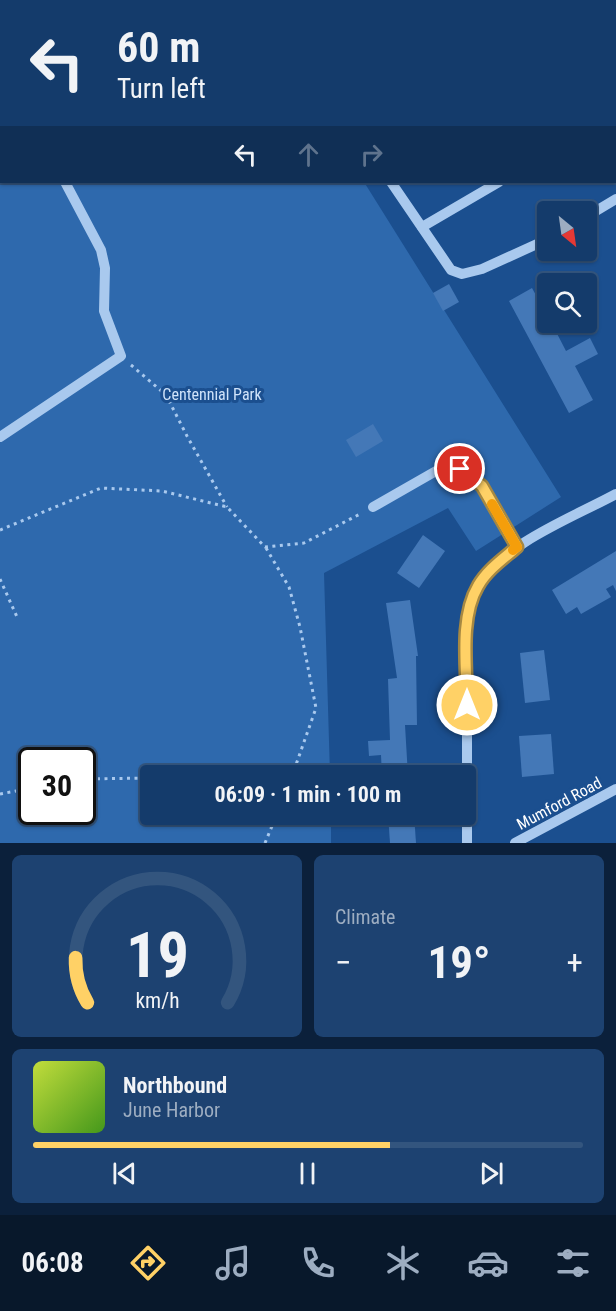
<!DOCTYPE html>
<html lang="en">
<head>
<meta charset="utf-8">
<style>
  body { margin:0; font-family:"Roboto Condensed",sans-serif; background:#1d4271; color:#f1f3f6; height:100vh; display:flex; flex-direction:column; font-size:22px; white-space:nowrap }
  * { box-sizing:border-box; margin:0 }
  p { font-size:20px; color:#9dadc1 }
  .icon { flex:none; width:33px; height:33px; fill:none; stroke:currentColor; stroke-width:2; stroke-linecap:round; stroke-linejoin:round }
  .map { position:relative; height:843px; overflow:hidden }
  .side { display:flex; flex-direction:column; gap:12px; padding:12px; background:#0b203b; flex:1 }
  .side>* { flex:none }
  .guide { position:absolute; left:0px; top:0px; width:616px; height:183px; box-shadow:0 2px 4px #0004,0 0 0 2px #33557e; background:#143b6b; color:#f1f3f6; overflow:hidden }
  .needle { width:39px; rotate:151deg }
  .tools { position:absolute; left:537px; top:201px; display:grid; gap:12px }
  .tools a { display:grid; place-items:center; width:60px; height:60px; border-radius:6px; background:#143b6b; box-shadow:0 2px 4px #0004,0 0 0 2px #33557e; font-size:30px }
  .speed { position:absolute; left:18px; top:747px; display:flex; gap:12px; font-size:30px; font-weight:700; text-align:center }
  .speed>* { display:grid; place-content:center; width:78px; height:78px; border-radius:50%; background:#143b6b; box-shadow:0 2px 4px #0004,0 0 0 2px #33557e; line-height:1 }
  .speed .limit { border:3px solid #111; border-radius:9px; background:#fff; color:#111 }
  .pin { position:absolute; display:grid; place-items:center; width:51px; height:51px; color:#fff; margin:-26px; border:3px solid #fff; border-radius:50%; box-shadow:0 2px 6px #0007 }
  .me { position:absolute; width:66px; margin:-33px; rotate:0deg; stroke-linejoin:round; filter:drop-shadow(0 0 4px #0008) }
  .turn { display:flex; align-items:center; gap:21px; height:126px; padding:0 18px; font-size:27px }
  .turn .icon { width:78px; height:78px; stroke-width:2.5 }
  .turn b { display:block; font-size:42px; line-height:51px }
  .lanes { display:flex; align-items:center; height:57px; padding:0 18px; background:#0003; justify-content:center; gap:30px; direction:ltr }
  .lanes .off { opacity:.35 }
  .big { font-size:45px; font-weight:700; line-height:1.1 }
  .side .card { flex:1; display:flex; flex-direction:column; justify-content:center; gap:9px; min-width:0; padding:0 21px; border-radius:9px; background:#1d4271 }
  .side .dial { align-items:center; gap:0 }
  .dial svg { height:156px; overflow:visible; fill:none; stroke:#33557e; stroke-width:7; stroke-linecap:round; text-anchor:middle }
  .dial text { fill:#f1f3f6; stroke:none }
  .song { display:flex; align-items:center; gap:18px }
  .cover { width:72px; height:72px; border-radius:9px; background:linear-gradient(135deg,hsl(70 70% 55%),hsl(100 70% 35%)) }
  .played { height:6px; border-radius:3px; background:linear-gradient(90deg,#ffd166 65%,#33557e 65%) }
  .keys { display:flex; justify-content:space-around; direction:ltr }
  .heat { display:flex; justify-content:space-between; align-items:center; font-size:33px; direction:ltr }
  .side .tiles { flex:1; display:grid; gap:12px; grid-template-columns:1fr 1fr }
  .card:last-child { grid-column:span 2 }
  .trip { position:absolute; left:140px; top:765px; width:336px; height:60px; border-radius:6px; background:#143b6b; box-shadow:0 2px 4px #0004,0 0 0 2px #33557e; font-weight:700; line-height:60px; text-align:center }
  .tab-bar { display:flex; height:96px; justify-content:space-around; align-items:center; background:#08182b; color:#9dadc1 }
  .tab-bar .icon { width:42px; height:42px }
  .tab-bar .active { color:#ffd166 }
  .tab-bar b { font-size:27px; color:#f1f3f6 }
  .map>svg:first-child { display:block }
  .green { fill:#2e69ad; fill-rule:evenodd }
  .building { fill:#4478b7 }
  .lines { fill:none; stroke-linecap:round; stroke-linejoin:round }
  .path { stroke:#a9c9ee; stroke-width:3; stroke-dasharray:3 4.5; stroke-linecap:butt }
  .minor { stroke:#a9c9ee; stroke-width:10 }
  .route-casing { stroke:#a68842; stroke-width:15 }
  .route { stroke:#ffd166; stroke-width:10 }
  .slow { stroke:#f59e0b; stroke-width:10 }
  .labels { text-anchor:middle; stroke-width:6; stroke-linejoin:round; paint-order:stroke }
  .park-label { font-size:16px; fill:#cfe3fa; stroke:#1b4f8f }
  .street-label { font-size:16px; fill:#fff; stroke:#1b4f8f }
</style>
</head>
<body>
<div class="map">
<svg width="616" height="843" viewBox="0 0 616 843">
  <rect width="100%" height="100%" fill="#1b4f8f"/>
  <!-- green -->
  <path class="green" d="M0,172L2,182H364L561,497L476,551L448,508L324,573L330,775L150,776V814L331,815V843H0ZM32,760H82V812H32Z"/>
  <!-- building -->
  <g class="building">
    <path d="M449,284L459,302L443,311L433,293Z"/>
    <path d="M532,288L548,317V322H551L566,351L590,338L598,354L575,366L593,400L569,413L509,301Z"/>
    <path d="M373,424L383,441L356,457L346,440Z"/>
    <path d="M423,535L445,551L419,588L397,573Z"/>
    <path d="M616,551V591L613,585L606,589L611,597L581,614L577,607L566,614L552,590Z"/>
    <path d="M410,600L418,656H416L417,725H405L408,776H382L381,755L369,756L368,741L390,740L388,679L397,678L386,603Z"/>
    <path d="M544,650L550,700L525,703L520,653Z"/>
    <path d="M551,734L554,774L522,777L519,736Z"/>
    <path d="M388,814H414L416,843H390Z"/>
  </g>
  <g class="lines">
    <!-- path -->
    <g class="path">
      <path d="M131,365L166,395L187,436L227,507"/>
      <path d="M0,530L101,488L162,491L227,507L265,547L304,543L362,513"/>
      <path d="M266,548L289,587L300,627L316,708L292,776"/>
      <path d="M0,579L17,617"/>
      <path d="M82,779L150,778"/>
      <path d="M0,794L32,788"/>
      <path d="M265,843L277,814"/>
    </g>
    <!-- minor -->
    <g class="minor">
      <path d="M288,0L289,2"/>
      <path d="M563,0L564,2"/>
      <path d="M606,0L607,2"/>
      <path d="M615,6H616"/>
      <path d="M615,17L616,19"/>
      <path d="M0,39L2,42"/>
      <path d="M615,97L616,98"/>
      <path d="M615,114L616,113"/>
      <path d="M391,182L451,270L462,274L482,269L548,239"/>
      <path d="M586,217L616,199"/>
      <path d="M422,227L499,182"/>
      <path d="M0,437L121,356L104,311L105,268L101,250L65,182"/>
      <path d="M373,507L436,471L460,469L482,486L517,547"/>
      <path d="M467,843V611C471,602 474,593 479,585C506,542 572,518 616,494"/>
      <path d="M515,843L616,789"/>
    </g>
  </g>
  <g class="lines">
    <!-- route casing -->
    <g class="route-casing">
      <path id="route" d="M460,469L482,486L517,547C503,559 487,570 478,586C459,618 467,669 467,705"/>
    </g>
    <!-- route -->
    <use href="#route" class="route"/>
    <!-- slow -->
    <path class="slow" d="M492,504L517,547L513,550"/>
  </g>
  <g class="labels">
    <!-- park labels -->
    <g class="park-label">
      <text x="212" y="400">Centennial Park</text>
    </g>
    <!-- street labels -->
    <g class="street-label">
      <text transform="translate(559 803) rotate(-28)" y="6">Mumford Road</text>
    </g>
  </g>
</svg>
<div class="tools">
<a><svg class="needle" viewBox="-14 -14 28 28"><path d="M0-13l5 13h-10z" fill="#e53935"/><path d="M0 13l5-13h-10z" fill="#9dadc1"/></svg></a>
<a><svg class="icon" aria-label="search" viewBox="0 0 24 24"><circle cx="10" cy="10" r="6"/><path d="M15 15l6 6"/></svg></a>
</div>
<div class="speed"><div class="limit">30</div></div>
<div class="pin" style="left:460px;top:469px;background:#d93025"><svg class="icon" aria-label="arrive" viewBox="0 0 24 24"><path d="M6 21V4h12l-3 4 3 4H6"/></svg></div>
<svg class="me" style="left:467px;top:705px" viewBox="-20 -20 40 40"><circle r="17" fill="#ffd166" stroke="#fff" stroke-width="3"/><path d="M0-11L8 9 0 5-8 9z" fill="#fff"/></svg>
<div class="trip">06:09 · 1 min · 100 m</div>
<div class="guide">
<div class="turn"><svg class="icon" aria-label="left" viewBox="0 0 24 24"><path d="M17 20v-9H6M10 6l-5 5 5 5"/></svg><div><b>60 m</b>Turn left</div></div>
<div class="lanes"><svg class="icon" aria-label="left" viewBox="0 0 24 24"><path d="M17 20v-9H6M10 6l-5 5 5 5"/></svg><svg class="icon off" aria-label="ahead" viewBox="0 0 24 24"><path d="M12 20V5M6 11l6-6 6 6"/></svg><svg class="icon off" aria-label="right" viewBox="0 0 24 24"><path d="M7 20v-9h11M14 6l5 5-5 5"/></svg></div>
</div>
</div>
<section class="side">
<div class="tiles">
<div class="card dial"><svg viewBox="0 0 100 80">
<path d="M14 69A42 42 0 1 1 86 69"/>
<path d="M14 69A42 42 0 0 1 8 46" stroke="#ffd166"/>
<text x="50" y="56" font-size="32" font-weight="700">19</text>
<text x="50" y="72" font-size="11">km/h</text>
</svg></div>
<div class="card"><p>Climate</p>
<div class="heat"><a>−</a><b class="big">19°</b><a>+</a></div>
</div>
<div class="card">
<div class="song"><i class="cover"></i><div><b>Northbound</b><p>June Harbor</p></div></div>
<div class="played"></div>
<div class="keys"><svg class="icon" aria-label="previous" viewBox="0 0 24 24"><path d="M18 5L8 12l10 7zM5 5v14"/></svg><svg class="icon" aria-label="pause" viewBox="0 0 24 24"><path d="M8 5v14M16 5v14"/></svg><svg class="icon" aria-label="next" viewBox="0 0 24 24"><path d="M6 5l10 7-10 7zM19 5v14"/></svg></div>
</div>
</div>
</section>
<nav class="tab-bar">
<b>06:08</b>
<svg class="icon active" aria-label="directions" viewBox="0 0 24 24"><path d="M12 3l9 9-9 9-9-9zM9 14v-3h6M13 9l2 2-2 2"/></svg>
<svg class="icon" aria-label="music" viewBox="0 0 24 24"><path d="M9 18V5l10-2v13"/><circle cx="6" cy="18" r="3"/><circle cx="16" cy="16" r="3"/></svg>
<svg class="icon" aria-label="phone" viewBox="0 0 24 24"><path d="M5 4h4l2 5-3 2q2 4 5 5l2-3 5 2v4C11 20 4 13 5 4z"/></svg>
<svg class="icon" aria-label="climate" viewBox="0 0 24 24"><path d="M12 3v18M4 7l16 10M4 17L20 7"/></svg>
<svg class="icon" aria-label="car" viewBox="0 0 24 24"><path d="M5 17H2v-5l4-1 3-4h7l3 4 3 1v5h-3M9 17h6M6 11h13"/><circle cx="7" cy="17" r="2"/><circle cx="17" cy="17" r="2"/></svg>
<svg class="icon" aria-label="filters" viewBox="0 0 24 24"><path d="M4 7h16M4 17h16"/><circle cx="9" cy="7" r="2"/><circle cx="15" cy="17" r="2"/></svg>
</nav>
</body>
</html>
